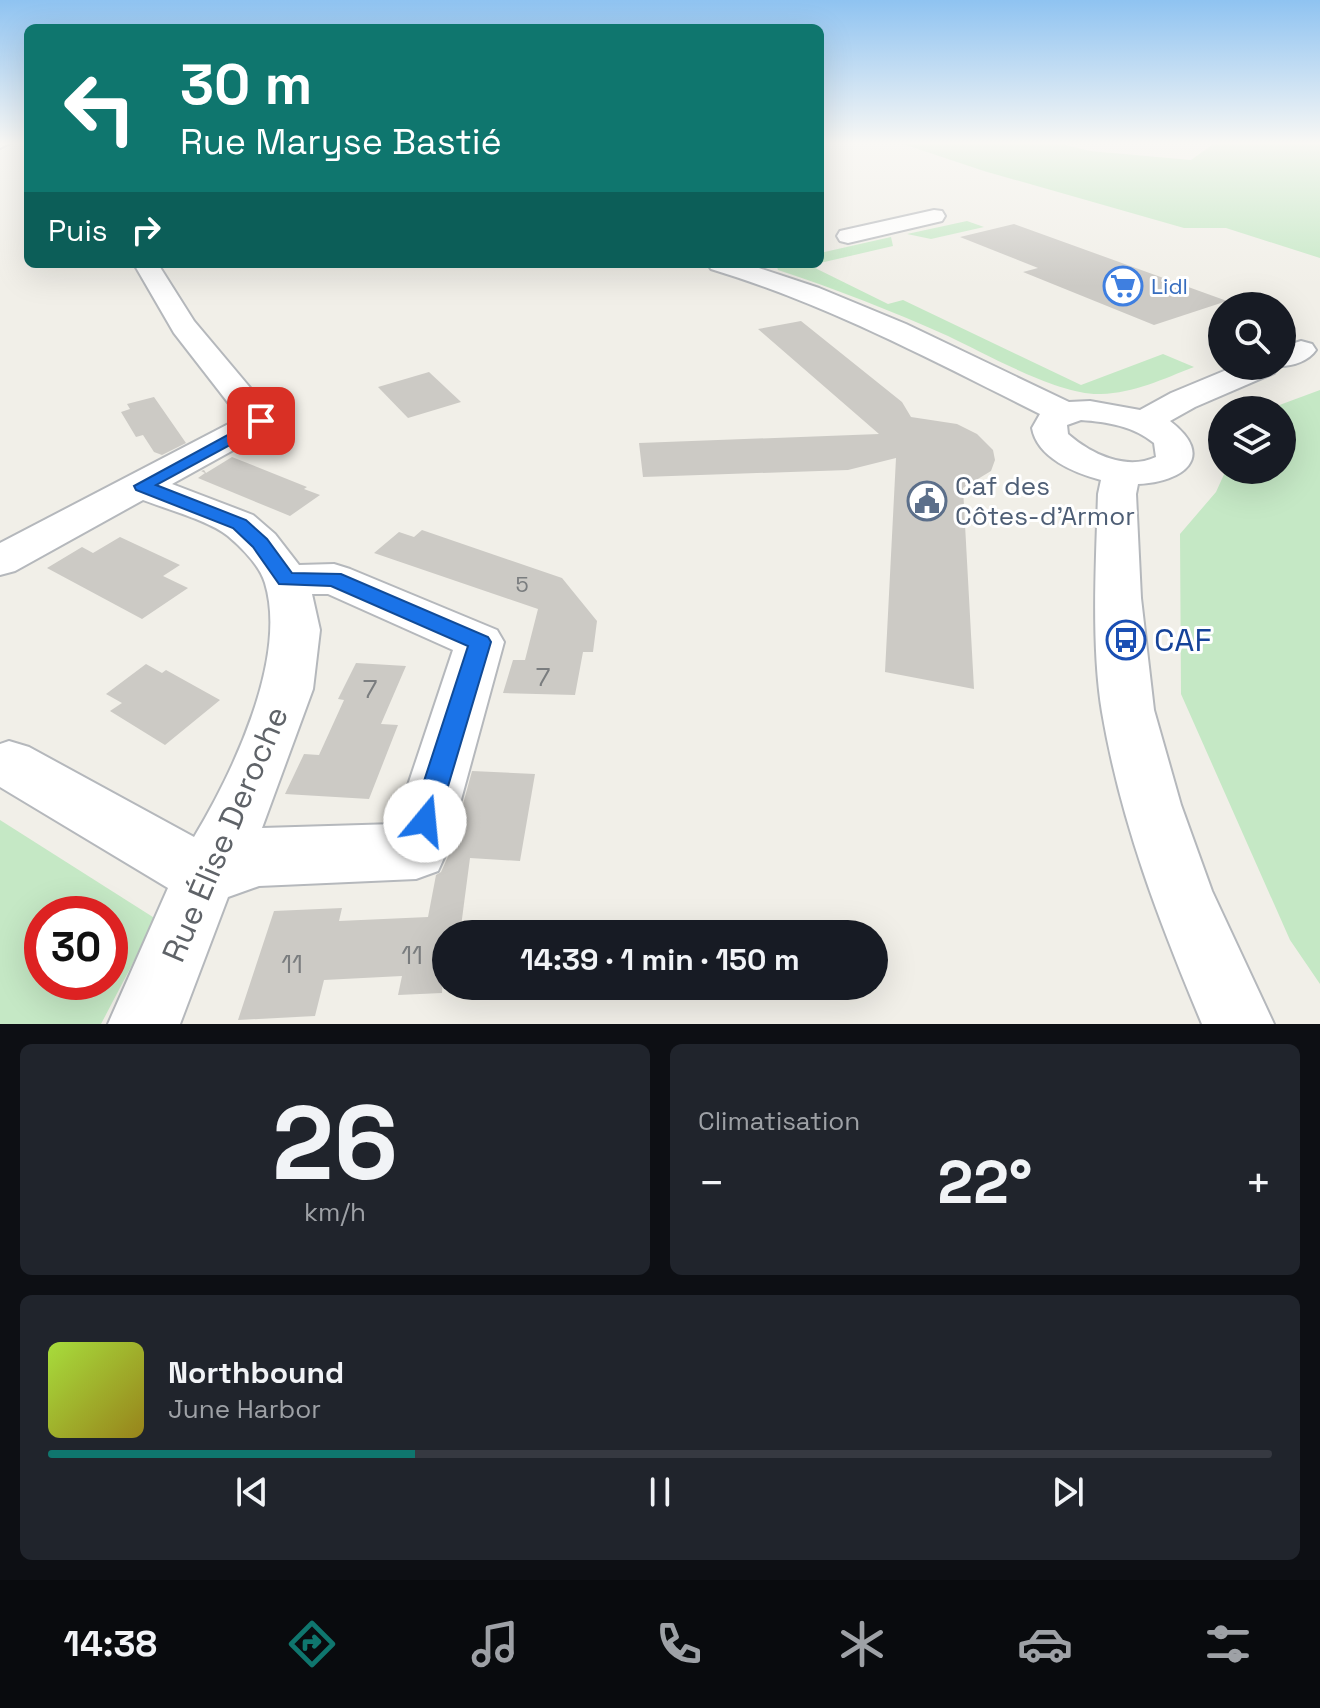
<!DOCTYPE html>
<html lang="fr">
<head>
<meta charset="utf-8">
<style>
  body { margin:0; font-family:"Space Grotesk",sans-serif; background:#20242c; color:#f1f3f6; height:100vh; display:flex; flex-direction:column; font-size:30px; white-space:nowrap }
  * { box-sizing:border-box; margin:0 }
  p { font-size:26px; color:#9ea1a6 }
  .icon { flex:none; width:44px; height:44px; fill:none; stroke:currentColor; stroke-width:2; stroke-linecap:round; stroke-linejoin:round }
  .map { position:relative; height:1024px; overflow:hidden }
  .panel { display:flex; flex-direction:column; gap:20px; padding:20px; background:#0d0f14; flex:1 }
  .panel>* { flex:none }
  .hud { position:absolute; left:24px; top:24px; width:800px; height:244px; border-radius:12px; box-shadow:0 8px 32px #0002; background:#0f766e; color:#fff; overflow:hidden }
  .fabs { position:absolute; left:1208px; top:292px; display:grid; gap:16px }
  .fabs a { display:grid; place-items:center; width:88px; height:88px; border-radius:50%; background:#171b24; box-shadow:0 8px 32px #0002; font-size:40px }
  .speed { position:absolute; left:24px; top:896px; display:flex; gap:16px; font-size:40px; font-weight:700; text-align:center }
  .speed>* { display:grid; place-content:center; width:104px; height:104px; border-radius:50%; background:#171b24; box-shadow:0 8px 32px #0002; line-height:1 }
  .speed .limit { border:12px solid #d22; background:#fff; color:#111 }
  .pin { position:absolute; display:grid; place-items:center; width:68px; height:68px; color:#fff; margin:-34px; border-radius:16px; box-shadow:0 4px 12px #0006 }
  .me { position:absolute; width:88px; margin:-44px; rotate:17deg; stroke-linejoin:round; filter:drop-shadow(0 0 6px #0008) }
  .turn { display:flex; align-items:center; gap:28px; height:168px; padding:0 24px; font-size:36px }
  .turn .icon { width:104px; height:104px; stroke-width:2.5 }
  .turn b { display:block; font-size:56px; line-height:68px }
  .then { display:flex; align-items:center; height:76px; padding:0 24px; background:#0003; gap:16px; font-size:30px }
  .big { font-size:60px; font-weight:600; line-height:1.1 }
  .panel .card { flex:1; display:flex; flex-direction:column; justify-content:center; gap:12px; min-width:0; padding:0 28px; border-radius:12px; background:#20242c }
  .panel .dial { align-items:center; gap:0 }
  .dial b { font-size:104px; line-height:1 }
  .song { display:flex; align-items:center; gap:24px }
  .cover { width:96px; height:96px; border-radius:12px; background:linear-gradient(135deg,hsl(80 70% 55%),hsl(50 70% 35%)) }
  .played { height:8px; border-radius:4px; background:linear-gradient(90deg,#0f766e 30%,#363941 30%) }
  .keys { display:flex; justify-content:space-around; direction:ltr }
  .heat { display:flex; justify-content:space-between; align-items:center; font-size:44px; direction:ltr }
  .panel .tiles { flex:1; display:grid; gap:20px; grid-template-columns:1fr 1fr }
  .card:last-child { grid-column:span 2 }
  .trip { position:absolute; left:432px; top:920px; width:456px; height:80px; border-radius:40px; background:#171b24; box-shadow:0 8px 32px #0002; font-weight:600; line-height:80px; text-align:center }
  .tabs { display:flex; height:128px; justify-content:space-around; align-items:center; background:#090b0e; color:#9ea1a6 }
  .tabs .icon { width:56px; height:56px }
  .tabs .current { color:#0f766e }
  .tabs b { font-size:36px; color:#f1f3f6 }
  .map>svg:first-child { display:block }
  .green { fill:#c5e8c5; fill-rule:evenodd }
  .building { fill:#cccac5 }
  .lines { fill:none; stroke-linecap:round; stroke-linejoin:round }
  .minor-casing { stroke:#b5b8bc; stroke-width:4 }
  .minor { fill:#fff; fill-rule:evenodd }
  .route { fill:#1a73e8; stroke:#114b97; stroke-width:2 }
  .labels { text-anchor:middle; stroke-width:6; stroke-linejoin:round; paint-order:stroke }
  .far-shop-label { font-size:22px; fill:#366cbe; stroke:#fff; text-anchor:start }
  .number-label { font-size:22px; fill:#7a7d7f }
  .service-label { font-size:26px; fill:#4e5e75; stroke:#fff; text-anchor:start }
  .near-number-label { font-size:26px; fill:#7a7d7f }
  .near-transit-label { font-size:32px; fill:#164399; stroke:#fff; text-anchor:start }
  .near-street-label { font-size:32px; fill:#5f6368; stroke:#fff }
</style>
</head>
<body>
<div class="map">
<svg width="1320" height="1024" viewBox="0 0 1320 1024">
  <rect width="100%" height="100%" fill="#f1efe8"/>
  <!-- green -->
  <g class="green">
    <path d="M897,142H1054L1090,151L1191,160L1216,142H1320V258L1226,228H1184L984,171Z"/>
    <path d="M967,221L984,227L931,239L907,234Z"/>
    <path d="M891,237L893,246L820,263V253Z"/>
    <path d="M776,264H816L811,266L888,304L903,300L1081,385L1163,354L1194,367C1163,379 1134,393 1101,394C1060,396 986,354 948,336C892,311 836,289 778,270Z"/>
    <path d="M1320,390V984L1290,940L1181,694L1180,534L1216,492L1226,470H1282V410H1266Z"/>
    <path d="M0,820L156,919L101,1024H0ZM42,914H110V982H42Z"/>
  </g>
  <!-- building -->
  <g class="building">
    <path d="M1014,224L1227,301L1154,325L1023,272L1038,268L960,237Z"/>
    <path d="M801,321L902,402L911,417L957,424L977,434L993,450L995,460L991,471L963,488L974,689L885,672L896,458L848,470L643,477L639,443L879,434L758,329Z"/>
    <path d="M429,372L461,402L408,418L378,387Z"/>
    <path d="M154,397L186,443L162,455L154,452L143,435L136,437L121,412L130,409L127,404Z"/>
    <path d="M232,457L307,487L304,489L320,495L290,516L198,478L205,473L201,471L204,470L206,473Z"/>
    <path d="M422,530L562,578L597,621L593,652H583L575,695L503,693L513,660H525L538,609L374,553L399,532L414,537Z"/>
    <path d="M120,537L180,565L163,576L188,588L142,619L47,568L82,547L93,553Z"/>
    <path d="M356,663L406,666L381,724L398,725L369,799L285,794L304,754L319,755L344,700L338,699Z"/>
    <path d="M146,664L162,673L166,670L220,700L165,745L110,711L122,703L106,694Z"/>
    <path d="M472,771L535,774L520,861L470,858L460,934H446L442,993L398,995L402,976L324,980L315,1016L238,1020L274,911L342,908L339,921L428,917L436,875L441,872L450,852Z"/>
  </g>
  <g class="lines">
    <!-- minor casing -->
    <g class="minor-casing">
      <g id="minor">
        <path d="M0,142H12L0,148Z"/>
        <path d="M934,210L942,211L945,216L942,221L848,243L840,241L837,236L840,231Z"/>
        <path d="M134,264H158L194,321L278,421L273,428L172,484L253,515L275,534L299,565L334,564L350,569L497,630L504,642L447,851L438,871L416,879L259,886L228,897L180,1024H108L168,888L0,787V744L9,741L29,747L194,837C232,774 288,658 265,583C260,566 241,547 228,536C210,521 166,509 143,500L15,571L0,575V543L240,418L174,333ZM312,594H328L453,650L395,824L262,828L313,689L320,630Z"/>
        <path d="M708,264H747L819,288L906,324L1069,402L1090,401L1140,410L1171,393L1236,366H1282V347L1301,341L1312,344L1316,350C1309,361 1291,367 1278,366L1274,373L1195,407L1170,421C1217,457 1183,482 1138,484L1136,494L1141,598L1154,710L1181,805L1212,891L1274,1024H1202C1159,921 1121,823 1102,712C1091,646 1096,562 1098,494L1101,480C1075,473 1037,458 1032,428L1040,414C932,360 827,304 711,269ZM1081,420C1108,422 1133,426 1154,443L1156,457C1126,471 1091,454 1068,434L1067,425Z"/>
      </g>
    </g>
    <!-- minor -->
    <use href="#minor" class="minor"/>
  </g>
  <!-- sky -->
  <linearGradient id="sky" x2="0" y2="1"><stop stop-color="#8fc3f1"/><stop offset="0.5" stop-color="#f9f8f5"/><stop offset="1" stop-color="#f9f8f5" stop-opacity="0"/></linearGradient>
  <rect width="1320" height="286" fill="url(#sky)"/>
  <!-- route -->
  <path class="route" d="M261,417L269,421L267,425L156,485L246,520L267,539L292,573L341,574L488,637L491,642L435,830L425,833L415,830L411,821L468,646L331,586L279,584L253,547L233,528L136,490L134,486Z"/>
  <!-- icons -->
  <defs>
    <g id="supermarket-ring" transform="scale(2)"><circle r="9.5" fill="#fff" stroke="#3f7fe0" stroke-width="1.5"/><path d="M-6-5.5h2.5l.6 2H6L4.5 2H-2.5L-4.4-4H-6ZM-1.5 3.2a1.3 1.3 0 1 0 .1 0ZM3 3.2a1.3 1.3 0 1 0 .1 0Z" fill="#3f7fe0"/></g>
    <g id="civic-ring" transform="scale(2)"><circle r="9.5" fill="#fff" stroke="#5c6f8a" stroke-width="1.5"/><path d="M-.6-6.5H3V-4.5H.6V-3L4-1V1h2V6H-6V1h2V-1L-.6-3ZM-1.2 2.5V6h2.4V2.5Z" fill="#5c6f8a"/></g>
    <g id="bus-ring" transform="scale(2)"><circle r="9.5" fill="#fff" stroke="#1a4fb4" stroke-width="1.5"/><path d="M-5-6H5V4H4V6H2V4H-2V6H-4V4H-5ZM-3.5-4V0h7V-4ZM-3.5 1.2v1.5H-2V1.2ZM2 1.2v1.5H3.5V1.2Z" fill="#1a4fb4"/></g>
  </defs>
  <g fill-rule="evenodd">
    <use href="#supermarket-ring" x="1123" y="286"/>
    <use href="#civic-ring" x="927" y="501"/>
    <use href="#bus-ring" x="1126" y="640"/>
  </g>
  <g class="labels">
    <!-- far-shop labels -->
    <g class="far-shop-label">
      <text x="1151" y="294">Lidl</text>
    </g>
    <!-- number labels -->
    <g class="number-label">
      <text x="522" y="592">5</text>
    </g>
    <!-- service labels -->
    <g class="service-label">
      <text x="955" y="495">Caf des<tspan x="955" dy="30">Côtes-d'Armor</tspan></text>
    </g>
    <!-- near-number labels -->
    <g class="near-number-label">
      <text x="543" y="686">7</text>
      <text x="370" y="698">7</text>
      <text x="412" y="964">11</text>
      <text x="292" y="973">11</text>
    </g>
    <!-- near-transit labels -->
    <g class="near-transit-label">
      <text x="1154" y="651">CAF</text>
    </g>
    <!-- near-street labels -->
    <g class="near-street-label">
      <text transform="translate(225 834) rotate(-67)" y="11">Rue Élise Deroche</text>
    </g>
  </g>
</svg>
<div class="fabs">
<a><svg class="icon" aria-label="search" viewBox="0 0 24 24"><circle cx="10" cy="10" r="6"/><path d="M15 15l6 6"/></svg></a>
<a><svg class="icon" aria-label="layers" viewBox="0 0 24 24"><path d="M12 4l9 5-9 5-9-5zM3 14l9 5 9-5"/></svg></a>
</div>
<div class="speed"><div class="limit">30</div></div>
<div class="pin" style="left:261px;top:421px;background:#d93025"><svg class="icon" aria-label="arrive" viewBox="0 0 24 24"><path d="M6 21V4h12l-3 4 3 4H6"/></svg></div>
<svg class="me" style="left:425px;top:821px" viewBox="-20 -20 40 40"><circle r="19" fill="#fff"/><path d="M0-13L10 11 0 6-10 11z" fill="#1a73e8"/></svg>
<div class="trip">14:39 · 1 min · 150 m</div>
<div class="hud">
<div class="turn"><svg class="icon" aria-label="left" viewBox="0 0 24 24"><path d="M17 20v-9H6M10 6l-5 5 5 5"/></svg><div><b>30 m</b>Rue Maryse Bastié</div></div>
<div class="then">Puis<svg class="icon" aria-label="right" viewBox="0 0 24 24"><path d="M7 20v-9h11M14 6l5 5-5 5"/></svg></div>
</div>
</div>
<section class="panel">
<div class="tiles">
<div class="card dial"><b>26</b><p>km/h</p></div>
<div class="card"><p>Climatisation</p>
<div class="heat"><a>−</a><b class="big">22°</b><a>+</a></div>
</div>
<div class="card">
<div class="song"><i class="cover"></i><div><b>Northbound</b><p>June Harbor</p></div></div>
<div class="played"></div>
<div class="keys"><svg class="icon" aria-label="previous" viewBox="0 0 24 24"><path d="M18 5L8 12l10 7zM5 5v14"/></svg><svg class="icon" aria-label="pause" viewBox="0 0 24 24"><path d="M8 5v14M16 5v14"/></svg><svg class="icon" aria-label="next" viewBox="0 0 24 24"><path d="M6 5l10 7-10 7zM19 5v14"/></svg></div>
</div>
</div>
</section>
<nav class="tabs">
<b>14:38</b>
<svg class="icon current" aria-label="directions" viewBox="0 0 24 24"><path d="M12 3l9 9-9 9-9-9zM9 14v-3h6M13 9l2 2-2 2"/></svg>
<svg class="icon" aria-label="music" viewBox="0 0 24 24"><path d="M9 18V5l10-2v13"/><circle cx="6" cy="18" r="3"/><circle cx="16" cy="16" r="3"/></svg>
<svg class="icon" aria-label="phone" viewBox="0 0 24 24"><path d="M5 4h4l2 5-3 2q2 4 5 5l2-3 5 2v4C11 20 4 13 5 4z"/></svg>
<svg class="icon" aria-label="climate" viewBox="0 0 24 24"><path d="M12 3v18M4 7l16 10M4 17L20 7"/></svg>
<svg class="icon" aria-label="car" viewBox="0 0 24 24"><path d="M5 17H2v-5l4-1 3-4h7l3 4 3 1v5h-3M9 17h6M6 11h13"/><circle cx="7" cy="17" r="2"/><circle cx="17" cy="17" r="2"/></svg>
<svg class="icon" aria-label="filters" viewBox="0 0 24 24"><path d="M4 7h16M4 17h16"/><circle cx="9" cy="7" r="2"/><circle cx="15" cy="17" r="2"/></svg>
</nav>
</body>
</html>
